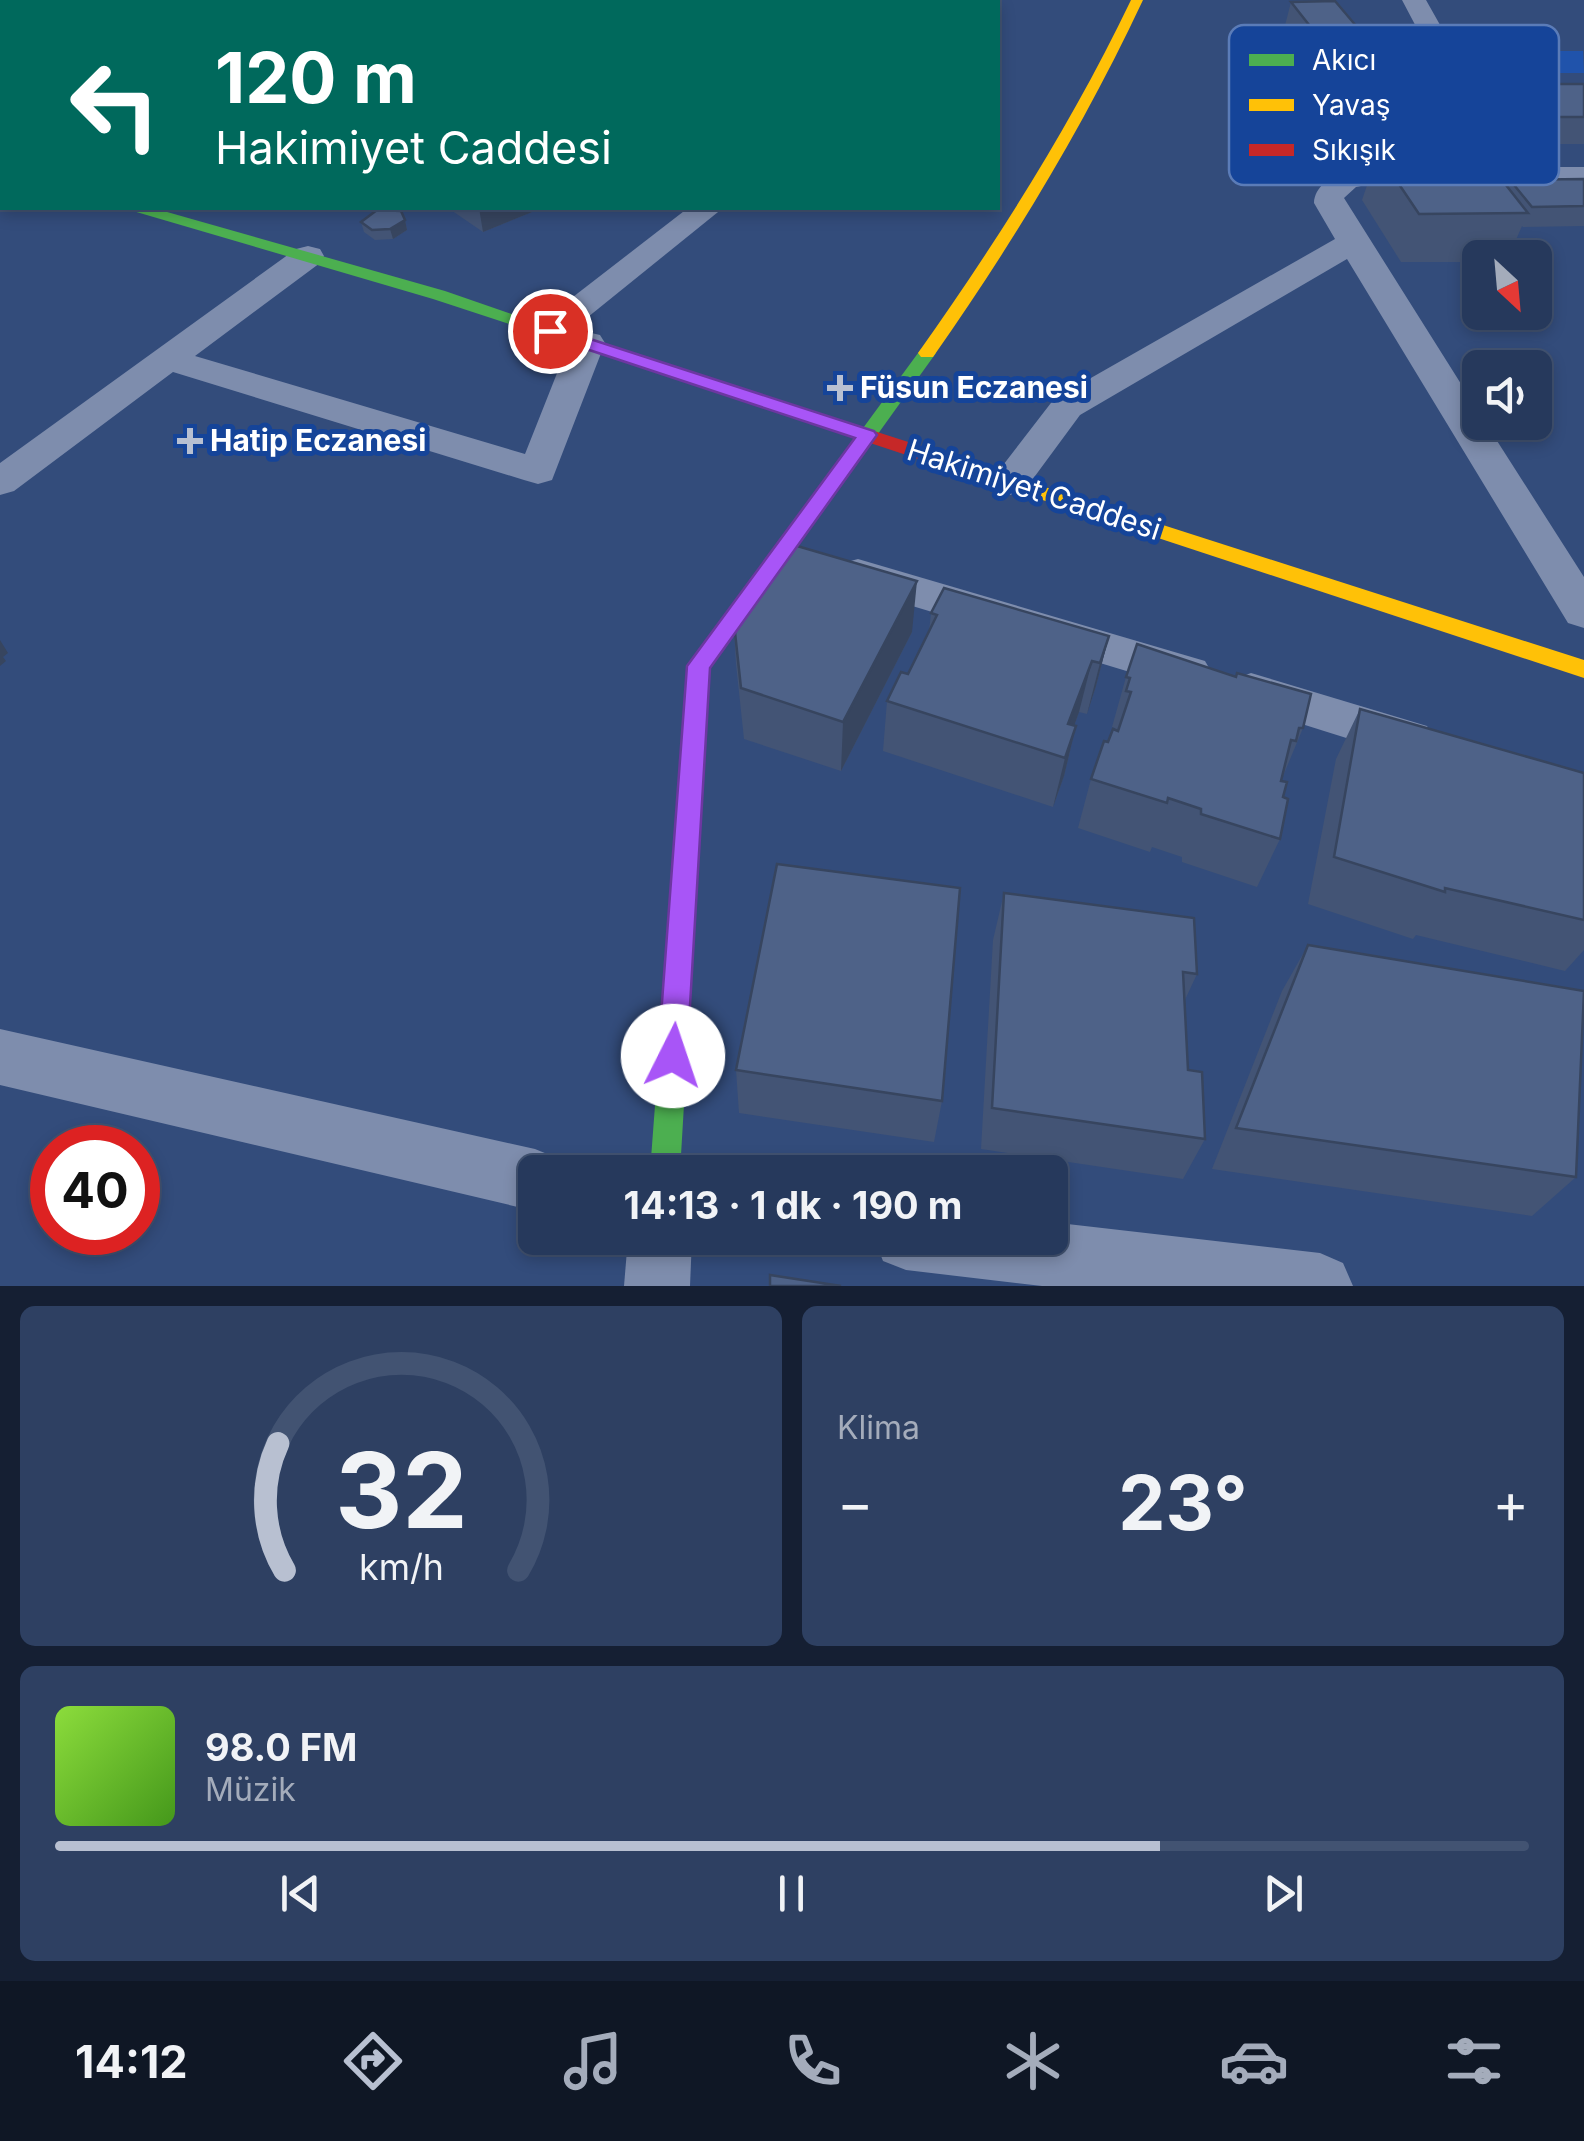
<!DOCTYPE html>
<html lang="tr">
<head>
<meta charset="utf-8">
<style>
  body { margin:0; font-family:Inter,sans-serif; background:#2e4062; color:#f1f3f6; height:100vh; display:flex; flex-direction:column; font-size:38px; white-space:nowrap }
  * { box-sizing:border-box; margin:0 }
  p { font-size:32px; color:#a4acbb }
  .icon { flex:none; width:55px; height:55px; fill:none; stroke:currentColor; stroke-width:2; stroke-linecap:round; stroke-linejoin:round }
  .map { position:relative; height:1286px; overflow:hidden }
  .sheet { display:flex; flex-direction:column; gap:20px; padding:20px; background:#151f33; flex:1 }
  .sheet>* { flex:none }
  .guide { position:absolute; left:0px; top:0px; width:1000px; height:210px; box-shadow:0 5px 15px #0003,0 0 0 2px #425372; background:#00695c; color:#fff; overflow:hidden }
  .needle { width:65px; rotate:154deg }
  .fabs { position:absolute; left:1462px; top:240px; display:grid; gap:20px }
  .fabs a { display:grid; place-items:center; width:90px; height:90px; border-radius:15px; background:#26395c; box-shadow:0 5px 15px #0003,0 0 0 2px #425372; font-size:50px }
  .speed { position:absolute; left:30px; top:1125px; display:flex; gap:20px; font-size:50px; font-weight:700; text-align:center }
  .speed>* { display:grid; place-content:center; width:130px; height:130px; border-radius:50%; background:#26395c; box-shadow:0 5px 15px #0003,0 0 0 2px #425372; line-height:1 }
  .speed .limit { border:15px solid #d22; background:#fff; color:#111 }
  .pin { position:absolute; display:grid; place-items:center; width:85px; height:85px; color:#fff; margin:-42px; border:5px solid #fff; border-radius:50%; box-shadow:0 2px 10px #0007 }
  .me { position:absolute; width:110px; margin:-55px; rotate:4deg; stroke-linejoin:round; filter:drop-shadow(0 0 8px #0008) }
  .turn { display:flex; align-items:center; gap:35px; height:210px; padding:0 50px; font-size:45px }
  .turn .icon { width:130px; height:130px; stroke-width:2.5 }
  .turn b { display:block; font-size:70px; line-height:85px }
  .big { font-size:75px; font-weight:700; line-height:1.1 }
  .sheet .card { flex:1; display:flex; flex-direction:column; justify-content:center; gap:15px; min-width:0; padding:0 35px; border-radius:15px; background:#2e4062 }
  .sheet .dial { align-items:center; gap:0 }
  .dial svg { height:260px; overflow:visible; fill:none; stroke:#425372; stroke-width:7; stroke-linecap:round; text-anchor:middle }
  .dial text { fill:#f1f3f6; stroke:none }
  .song { display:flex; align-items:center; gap:30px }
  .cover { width:120px; height:120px; border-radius:15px; background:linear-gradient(135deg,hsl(90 70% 55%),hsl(100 70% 35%)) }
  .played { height:10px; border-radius:5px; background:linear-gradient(90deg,#b8c0d1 75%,#425372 75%) }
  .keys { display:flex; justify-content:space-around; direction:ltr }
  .heat { display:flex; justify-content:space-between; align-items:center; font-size:55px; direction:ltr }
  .sheet .tiles { flex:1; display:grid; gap:20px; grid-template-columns:1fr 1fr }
  .card:last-child { grid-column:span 2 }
  .trip { position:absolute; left:518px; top:1155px; width:550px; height:100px; border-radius:15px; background:#26395c; box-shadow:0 5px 15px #0003,0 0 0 2px #425372; font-weight:700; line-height:100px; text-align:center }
  .dock { display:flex; height:160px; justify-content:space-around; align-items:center; background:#0f1725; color:#a4acbb }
  .dock .icon { width:70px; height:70px }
  .dock .active { color:#b8c0d1 }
  .dock b { font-size:45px; color:#f1f3f6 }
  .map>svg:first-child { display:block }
  .green { fill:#2053ab }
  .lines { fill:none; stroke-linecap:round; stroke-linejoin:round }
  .street { fill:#7e8dad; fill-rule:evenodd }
  .fast { fill:#4caf50; fill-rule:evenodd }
  .slow { fill:#ffc107; fill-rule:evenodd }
  .jam { fill:#c62828; fill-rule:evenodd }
  .wall { fill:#435475 }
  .shaded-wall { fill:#37455f }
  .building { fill:#4e6288; stroke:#37455f; stroke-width:2.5 }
  .route { fill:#a855f7; stroke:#6d37a1; stroke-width:2.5 }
  .poi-dot { fill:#b8c0d1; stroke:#154499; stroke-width:4 }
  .labels { text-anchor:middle; stroke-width:10; stroke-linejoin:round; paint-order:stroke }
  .poi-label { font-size:30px; font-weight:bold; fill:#fff; stroke:#154499; text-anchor:start }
  .street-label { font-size:30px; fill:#fff; stroke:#154499 }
  .key { fill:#154499; stroke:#5b7cb8; stroke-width:2.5 }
  .key-label { font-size:28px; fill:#fff }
</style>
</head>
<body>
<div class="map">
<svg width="1584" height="1286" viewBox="0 0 1584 1286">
  <rect width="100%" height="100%" fill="#334c7b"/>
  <!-- green -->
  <path class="green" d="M1479,51H1583L1584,73H1497Z"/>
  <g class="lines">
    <!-- street -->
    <g class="street">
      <rect x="877" y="0" width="24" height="2"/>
      <path d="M1402,0H1426L1520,167H1584V185L1371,184L1356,187L1344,198L1480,414V422H1485L1584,577V628L1568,623L1347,259L1080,415L1024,491L1010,495L996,491L990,482L1054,399L1335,239L1314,203C1318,150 1451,166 1490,167Z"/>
      <path d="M2,155V173L0,174V156Z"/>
      <path d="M0,188L3,208H0Z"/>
      <path d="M688,208H723L562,338L550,342L538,338L532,331L538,324Z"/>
      <path d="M308,246L320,249L324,256L320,263L195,356L525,454L569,343L574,335L587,332L600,335L605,343L552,480L538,484L524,480L173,372L14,491L0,495V463L296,249Z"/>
      <path d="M858,559L1205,661L1212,673L1205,685L1189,690L843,585L837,574L843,563Z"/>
      <path d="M1251,673L1427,726L1434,739L1427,752L1410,758L1235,703L1228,691L1235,679Z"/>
      <path d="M0,1029L535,1149L557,1158L563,1172H535V1211L0,1085Z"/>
      <path d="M1050,1222L1320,1253L1343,1263L1353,1286H1042L906,1270L883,1261L874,1238H1050Z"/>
      <path d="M628,1238H692L690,1286H624Z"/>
    </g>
    <!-- fast -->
    <g class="fast">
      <path d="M131,208H153L445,291L628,354L625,358H613L433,299L133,211Z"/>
      <path d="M927,348L936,353L710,668L680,1172H650L688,667L921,349Z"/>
    </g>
    <!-- slow -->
    <g class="slow">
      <path d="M1131,0H1143C1084,126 1013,243 933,357H921L918,353C998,240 1071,125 1131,0Z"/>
      <path d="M1004,474L1584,660V678L997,485L994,480L997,475Z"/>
    </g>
    <!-- jam -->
    <path class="jam" d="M619,349L1011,475L1014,480L1004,486L997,485L613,358V350Z"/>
  </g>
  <!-- wall -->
  <g class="wall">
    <path d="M565,0H811L812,2H565Z"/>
    <path d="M1291,2L1363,34L1349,78L1304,79L1280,45Z"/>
    <path d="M1364,74L1394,83L1422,96L1406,141H1402L1400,147L1365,146L1350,119Z"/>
    <path d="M1518,84H1584V144H1534L1507,111Z"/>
    <path d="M1378,153L1507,187L1510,180L1584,179V226L1523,227L1522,226L1508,258H1480V262H1401L1362,200Z"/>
    <path d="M448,208H542L483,232Z"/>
    <path d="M405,220L407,230L393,239L375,240L364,232L361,222Z"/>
    <path d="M931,613L1109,636L1096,686L1087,714L1079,712L1074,726H1076L1064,776L1053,807L883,751L887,701L908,674L929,632Z"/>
    <path d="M733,614L912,632L841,771L744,739L736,664Z"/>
    <path d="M1126,677L1303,728L1281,781L1283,797L1280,839L1257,887L1182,862V857L1152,847L1150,852L1078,828L1091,779L1115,729V728L1112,727Z"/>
    <path d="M1360,709L1584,773V950L1565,971L1416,935L1413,939L1308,904L1336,759Z"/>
    <path d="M1004,893L1197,974L1184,1002L1188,1070L1205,1139L1183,1179L981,1149L993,940Z"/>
    <path d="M1308,945L1576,1177L1532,1216L1212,1169L1282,991Z"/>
    <path d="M736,1070L942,1101L934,1142L739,1113Z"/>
  </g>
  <!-- shaded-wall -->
  <g class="shaded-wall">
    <path d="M479,208H542L483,232Z"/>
    <path d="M405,220L407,230L393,239L390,229Z"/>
    <path d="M917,581L912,632L841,771L843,722Z"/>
    <path d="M1109,636L1096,686L1087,714L1100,663Z"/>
    <path d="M0,640L8,653L3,657L6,661L0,666Z"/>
    <path d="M1092,661L1079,712L1063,757L1068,724Z"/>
    <path d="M1076,726L1064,776L1053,807L1065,758Z"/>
  </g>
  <!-- building -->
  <g class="building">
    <path d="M649,0H812L809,2H660Z"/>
    <path d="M1335,1L1363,34L1317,35L1291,2Z"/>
    <path d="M1518,84H1584V117H1545Z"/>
    <path d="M1480,152L1528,213L1419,214L1378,153Z"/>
    <path d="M1584,179V206L1532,207L1510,180Z"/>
    <path d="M377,210L401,211L405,220L390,229L372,230L361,222Z"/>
    <path d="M780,541L917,581L843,722L741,688L733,614Z"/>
    <path d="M944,588L1109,636L1100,663L1092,661L1068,724L1076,726L1065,758L887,701L901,672L908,674L937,615L931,613Z"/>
    <path d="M1137,644L1236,677L1237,673L1311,694L1303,728H1299L1296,741L1291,740L1281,781L1287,782L1283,797L1288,799L1280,839L1201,814V809L1168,798L1167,803L1091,779L1104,741L1108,742L1113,729L1118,731L1131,692L1126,691L1130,678L1126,677Z"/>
    <path d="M1360,709L1584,773V920L1445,888V892L1334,857Z"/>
    <path d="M777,864L960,888L942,1101L736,1070Z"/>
    <path d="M1004,893L1194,918L1197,974L1183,972L1188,1070L1202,1072L1205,1139L992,1108Z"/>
    <path d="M1308,945L1584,991L1576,1177L1236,1128Z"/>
    <path d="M770,1275L841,1286H770Z"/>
  </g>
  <!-- route -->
  <path class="route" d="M550,326L874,431L877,435L710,668L687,1056L683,1066L673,1070L662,1066L658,1056L687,666L855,438L544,335V327Z"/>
  <!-- markers -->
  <g class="poi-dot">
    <path d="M835 373h10v10h10v10h-10v10h-10v-10h-10v-10h10z"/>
    <path d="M185 426h10v10h10v10h-10v10h-10v-10h-10v-10h10z"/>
  </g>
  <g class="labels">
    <!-- poi labels -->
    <g class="poi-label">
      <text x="860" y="398">Füsun Eczanesi</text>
      <text x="210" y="451">Hatip Eczanesi</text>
    </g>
    <!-- street labels -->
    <g class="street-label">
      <text transform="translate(1034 490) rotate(18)" y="10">Hakimiyet Caddesi</text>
    </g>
  </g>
  <!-- legend -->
  <rect x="1229" y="25" width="330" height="160" rx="15" class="key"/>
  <rect x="1249" y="54" width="45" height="12" fill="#4caf50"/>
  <rect x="1249" y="99" width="45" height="12" fill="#ffc107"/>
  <rect x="1249" y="144" width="45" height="12" fill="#c62828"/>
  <g class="key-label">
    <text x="1312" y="70">Akıcı</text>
    <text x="1312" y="115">Yavaş</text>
    <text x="1312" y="160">Sıkışık</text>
  </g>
</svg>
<div class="fabs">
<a><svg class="needle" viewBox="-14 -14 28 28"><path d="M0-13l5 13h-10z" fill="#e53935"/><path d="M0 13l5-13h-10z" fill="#a4acbb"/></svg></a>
<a><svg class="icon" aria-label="sound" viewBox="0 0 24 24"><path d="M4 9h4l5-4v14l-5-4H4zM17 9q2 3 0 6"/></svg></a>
</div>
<div class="speed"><div class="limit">40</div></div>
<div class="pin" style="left:550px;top:331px;background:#d93025"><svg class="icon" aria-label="arrive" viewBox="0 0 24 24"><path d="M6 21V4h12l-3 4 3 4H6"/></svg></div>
<svg class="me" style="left:673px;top:1056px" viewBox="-20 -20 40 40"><circle r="19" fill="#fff"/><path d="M0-13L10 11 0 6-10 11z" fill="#a855f7"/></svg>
<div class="trip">14:13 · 1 dk · 190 m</div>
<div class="guide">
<div class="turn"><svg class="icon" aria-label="left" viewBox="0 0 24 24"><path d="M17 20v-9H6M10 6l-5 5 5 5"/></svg><div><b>120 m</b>Hakimiyet Caddesi</div></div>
</div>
</div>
<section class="sheet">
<div class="tiles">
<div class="card dial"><svg viewBox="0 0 100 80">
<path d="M14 69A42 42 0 1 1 86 69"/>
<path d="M14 69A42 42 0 0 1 12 30" stroke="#b8c0d1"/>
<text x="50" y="56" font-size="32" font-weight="700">32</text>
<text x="50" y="72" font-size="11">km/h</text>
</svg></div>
<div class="card"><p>Klima</p>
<div class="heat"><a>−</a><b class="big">23°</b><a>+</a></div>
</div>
<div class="card">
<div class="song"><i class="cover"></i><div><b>98.0 FM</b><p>Müzik</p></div></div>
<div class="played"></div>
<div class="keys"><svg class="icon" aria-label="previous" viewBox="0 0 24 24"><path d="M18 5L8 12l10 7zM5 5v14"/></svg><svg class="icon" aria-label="pause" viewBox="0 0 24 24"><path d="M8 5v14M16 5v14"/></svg><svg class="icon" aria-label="next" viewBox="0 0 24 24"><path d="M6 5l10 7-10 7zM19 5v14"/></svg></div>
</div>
</div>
</section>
<nav class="dock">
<b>14:12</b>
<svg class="icon active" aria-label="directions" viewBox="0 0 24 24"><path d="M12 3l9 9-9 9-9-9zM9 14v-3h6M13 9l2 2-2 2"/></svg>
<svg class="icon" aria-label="music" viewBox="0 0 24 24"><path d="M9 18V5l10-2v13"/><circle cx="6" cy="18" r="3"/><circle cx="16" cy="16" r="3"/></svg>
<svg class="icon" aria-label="phone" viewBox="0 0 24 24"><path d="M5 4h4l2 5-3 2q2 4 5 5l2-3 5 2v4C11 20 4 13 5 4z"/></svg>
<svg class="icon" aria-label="climate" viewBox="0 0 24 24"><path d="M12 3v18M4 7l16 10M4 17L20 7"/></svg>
<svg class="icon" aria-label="car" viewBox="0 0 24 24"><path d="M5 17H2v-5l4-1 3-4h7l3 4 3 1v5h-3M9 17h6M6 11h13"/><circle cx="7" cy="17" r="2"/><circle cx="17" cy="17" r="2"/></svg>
<svg class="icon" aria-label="filters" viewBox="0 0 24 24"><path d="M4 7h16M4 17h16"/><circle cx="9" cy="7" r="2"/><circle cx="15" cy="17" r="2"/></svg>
</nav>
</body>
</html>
